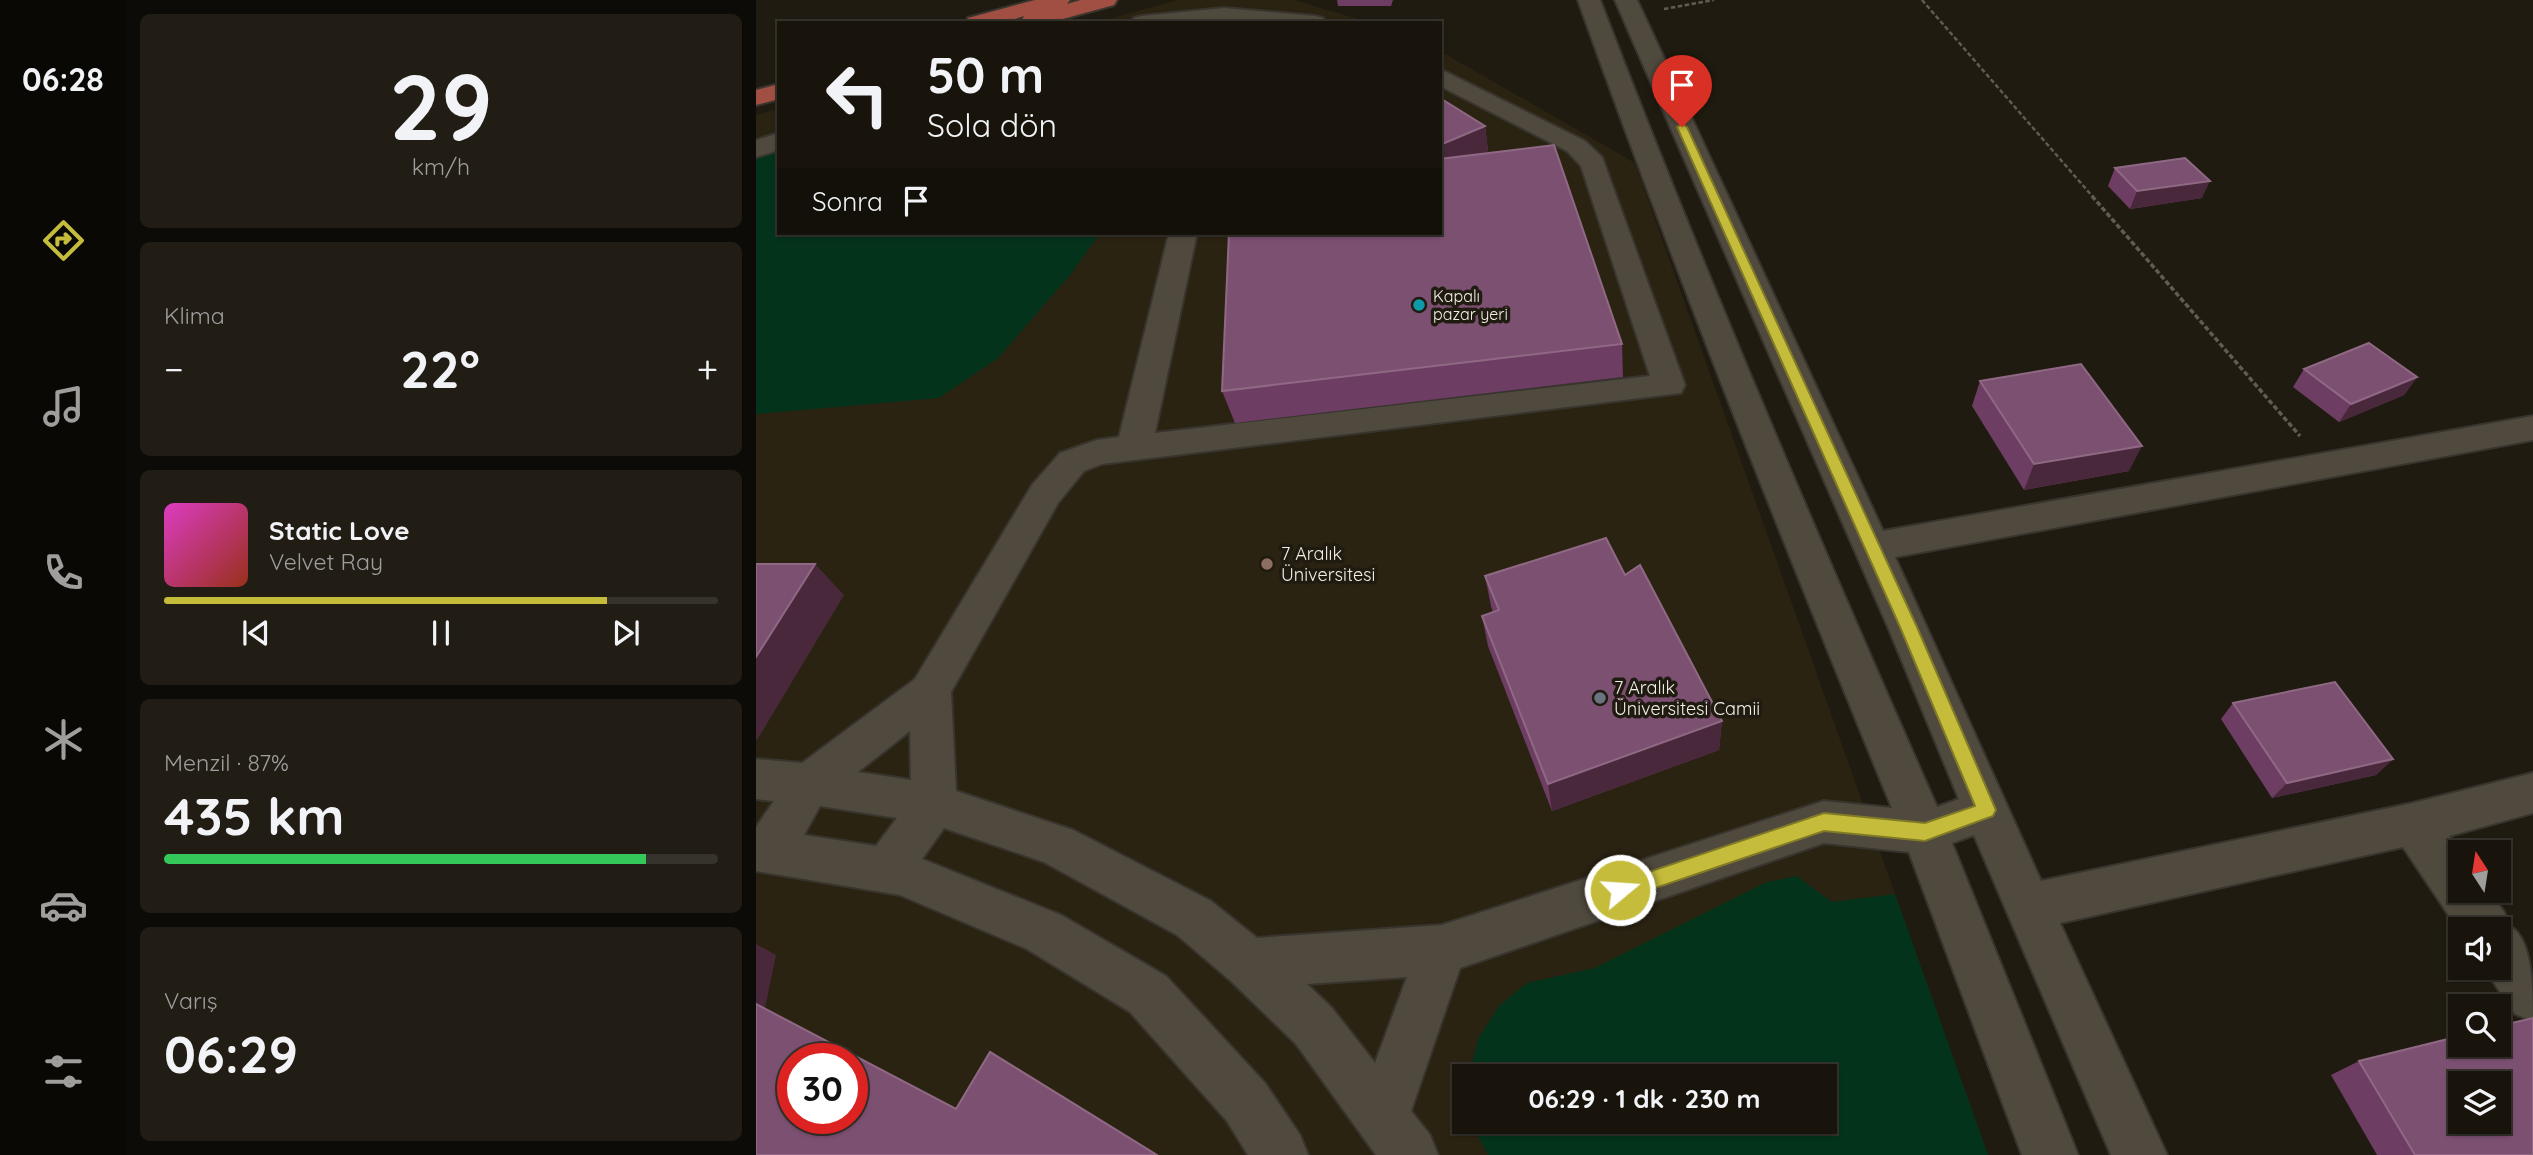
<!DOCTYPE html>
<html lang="tr">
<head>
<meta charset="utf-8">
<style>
  body { margin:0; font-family:Quicksand,sans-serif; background:#211d15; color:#f1f3f6; height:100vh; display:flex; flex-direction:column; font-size:26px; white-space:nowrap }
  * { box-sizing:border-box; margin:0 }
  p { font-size:23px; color:#9f9e9d }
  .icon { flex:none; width:38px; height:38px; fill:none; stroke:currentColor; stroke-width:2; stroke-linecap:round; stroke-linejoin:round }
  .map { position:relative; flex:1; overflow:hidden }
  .sheet { display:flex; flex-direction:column; gap:14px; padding:14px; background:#0d0b07; width:630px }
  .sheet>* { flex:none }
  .guide { position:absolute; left:21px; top:21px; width:665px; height:214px; border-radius:0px; box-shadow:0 2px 5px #0004,0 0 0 2px #36332d; background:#18140c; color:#f1f3f6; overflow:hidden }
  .needle { width:46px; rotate:348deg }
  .controls { position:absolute; left:1692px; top:840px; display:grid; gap:14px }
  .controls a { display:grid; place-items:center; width:63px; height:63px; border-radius:0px; background:#18140c; box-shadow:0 2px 5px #0004,0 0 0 2px #36332d; font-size:35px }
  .speed { position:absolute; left:21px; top:1043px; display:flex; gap:14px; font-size:35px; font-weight:700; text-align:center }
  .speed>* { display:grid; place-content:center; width:91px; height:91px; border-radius:50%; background:#18140c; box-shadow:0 2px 5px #0004,0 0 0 2px #36332d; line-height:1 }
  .speed .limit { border:10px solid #d22; background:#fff; color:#111 }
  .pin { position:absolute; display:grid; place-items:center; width:60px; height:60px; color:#fff; margin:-72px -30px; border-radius:50% 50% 50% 0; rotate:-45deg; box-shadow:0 0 7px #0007 }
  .pin .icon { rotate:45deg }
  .me { position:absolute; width:77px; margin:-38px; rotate:72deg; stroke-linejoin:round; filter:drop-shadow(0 0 5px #0008) }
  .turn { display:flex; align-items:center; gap:24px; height:147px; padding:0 35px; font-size:32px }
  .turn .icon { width:91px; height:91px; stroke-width:2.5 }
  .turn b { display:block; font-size:49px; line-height:60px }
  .then { display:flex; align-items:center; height:66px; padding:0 35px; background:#0003; gap:14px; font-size:26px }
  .big { font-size:52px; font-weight:800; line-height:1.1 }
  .sheet .card { flex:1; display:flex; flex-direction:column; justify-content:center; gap:10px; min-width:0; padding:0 24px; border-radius:10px; background:#211d15 }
  .sheet .dial { align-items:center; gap:0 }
  .dial b { font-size:91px; line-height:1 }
  .song { display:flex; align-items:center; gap:21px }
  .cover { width:84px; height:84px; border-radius:10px; background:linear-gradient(135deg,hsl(310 70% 55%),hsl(10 70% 35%)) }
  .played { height:7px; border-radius:4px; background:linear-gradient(90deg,#c6bc3c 80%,#36332d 80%) }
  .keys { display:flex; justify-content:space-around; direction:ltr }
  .heat { display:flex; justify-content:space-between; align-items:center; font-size:38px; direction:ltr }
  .charge { height:10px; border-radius:5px; background:linear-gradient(90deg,#34c759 87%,#36332d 0) }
  .trip { position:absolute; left:696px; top:1064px; width:385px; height:70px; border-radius:0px; background:#18140c; box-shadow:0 2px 5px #0004,0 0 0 2px #36332d; font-weight:800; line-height:70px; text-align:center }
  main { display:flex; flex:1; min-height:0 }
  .tabs { display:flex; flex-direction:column; width:126px; justify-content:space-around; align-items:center; background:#0a0805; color:#9f9e9d }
  .tabs .icon { width:49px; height:49px }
  .tabs .active { color:#c6bc3c }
  .tabs b { font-size:32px; color:#f1f3f6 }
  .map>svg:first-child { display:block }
  .built { fill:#2b2312; fill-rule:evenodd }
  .green { fill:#04331b }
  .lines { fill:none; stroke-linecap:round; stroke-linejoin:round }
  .minor-casing { stroke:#38352f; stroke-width:4 }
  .major-casing { stroke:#38352f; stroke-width:4 }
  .path-far1 { stroke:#605c52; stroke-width:2.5; stroke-dasharray:4.5 2.5; stroke-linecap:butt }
  .path { stroke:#605c52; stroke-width:3.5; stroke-dasharray:5 2.5; stroke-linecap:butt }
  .minor { fill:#504a3e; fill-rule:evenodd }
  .major { fill:#a24f43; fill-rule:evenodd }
  .wall { fill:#6e3d63 }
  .shaded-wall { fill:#49283c }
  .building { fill:#7c5071; stroke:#8f6984; stroke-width:2; fill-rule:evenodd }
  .route { fill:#c6bc3c; stroke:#817a27; stroke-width:2 }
  .culture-dot { fill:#0f9aa8; stroke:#201b10; stroke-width:2.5 }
  .education-dot { fill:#8d6e63; stroke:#201b10; stroke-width:2.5 }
  .worship-dot { fill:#6b7280; stroke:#201b10; stroke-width:2.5 }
  .labels { text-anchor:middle; stroke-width:7; stroke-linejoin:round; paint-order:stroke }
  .far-poi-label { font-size:16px; fill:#f3efe8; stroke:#201b10; text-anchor:start }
  .poi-label { font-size:18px; fill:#f3efe8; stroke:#201b10; text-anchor:start }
</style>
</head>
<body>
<main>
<nav class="tabs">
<b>06:28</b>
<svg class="icon active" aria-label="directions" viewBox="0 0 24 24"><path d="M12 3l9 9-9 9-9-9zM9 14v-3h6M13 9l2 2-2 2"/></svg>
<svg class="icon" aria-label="music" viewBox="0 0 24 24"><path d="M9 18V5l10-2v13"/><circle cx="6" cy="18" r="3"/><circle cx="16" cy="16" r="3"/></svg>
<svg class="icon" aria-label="phone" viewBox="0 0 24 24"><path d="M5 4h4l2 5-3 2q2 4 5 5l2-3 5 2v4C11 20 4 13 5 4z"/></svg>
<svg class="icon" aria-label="climate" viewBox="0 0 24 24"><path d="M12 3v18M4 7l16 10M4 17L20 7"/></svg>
<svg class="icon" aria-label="car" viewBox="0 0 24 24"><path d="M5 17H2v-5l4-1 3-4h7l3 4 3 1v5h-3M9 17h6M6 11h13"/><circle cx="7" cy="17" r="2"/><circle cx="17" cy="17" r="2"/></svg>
<svg class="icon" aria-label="filters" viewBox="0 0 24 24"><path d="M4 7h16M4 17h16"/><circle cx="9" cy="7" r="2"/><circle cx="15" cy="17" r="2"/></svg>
</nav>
<section class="sheet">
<div class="card dial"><b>29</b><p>km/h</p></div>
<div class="card"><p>Klima</p>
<div class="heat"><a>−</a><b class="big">22°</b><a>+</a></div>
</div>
<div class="card">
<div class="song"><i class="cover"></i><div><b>Static Love</b><p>Velvet Ray</p></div></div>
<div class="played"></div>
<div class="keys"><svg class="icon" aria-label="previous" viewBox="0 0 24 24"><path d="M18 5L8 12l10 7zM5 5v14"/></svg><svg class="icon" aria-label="pause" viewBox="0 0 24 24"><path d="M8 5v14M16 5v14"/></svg><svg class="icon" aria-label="next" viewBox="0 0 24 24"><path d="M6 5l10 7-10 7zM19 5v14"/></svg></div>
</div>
<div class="card"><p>Menzil · 87%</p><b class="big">435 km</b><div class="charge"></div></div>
<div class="card"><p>Varış</p><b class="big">06:29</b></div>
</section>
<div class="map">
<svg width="1777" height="1155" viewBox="0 0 1777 1155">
  <rect width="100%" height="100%" fill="#201b10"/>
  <!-- built -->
  <g class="built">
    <path d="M422,0H538L615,23H338Z"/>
    <path d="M684,51L879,163L1232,1155H0V115L23,109V233H684ZM37,1059H96V1118H37ZM709,1076H1069V1122H709Z"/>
  </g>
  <!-- green -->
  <g class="green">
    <path d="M23,139V233H344L315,274L242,358L183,398L0,414V147Z"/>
    <path d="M1041,876L1076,902L1139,894L1232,1155H732L714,1122H1069V1076H713L722,1039L743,1006L771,983L839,968L1011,882Z"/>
  </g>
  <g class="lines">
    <!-- minor casing -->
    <g class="minor-casing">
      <g id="minor">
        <path d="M822,0H844C948,272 1063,540 1181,807L1203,799L1132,627L859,0H881L1127,531L1777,416V440L1139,557L1285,881L1657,803L1777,773V813L1693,836L1705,852L1704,891H1733L1748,912L1755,927C1777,940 1777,994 1777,1021L1759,1014L1728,968H1743V929H1704V932L1647,847L1304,923L1411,1155H1355L1218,835L1196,843L1322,1155H1266L1153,852L1068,843L704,968L655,1111L674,1135L682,1155H620L540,1044L475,981L421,935L288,862L188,828L166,859L305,915L410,976L509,1083L544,1135L552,1155H492L471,1121L374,1012L271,949L144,895L0,871V827L18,801L0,799V759L46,763L159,679L276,485L304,453L341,440L363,437L413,233H441L399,433L894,376L825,166L811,151L684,86V69L829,141L846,157L929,385L925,393L346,464L328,471L302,503L195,692L200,791L317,830L455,901L501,938L686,925L1068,801L1136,808C1026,540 919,272 822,0ZM154,731L155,780L102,772ZM64,806L141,818L120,846L48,835ZM651,977L619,1063L576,1008L551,984Z"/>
        <path d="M468,8L559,16L567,18L570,23H375L378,18L386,16Z"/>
        <path d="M23,133V150L0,157V140Z"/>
      </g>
    </g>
    <!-- major casing -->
    <g class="major-casing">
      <g id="major">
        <path d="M279,0H314L311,4L325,0H361L358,5L292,23H268L266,20L268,16L246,23H209L212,18Z"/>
        <path d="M23,84V99L0,105V90Z"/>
      </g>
    </g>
    <!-- path-far1 -->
    <g class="path-far1">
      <path d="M1166,0L1337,197"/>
      <path d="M908,9L958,0"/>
    </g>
    <!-- path -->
    <path class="path" d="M1336,196L1544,436"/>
    <!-- minor -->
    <use href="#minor" class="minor"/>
    <!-- major -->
    <use href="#major" class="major"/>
  </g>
  <!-- wall -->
  <g class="wall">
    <path d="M581,0H637L635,6H582Z"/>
    <path d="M729,126L732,151L726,153L866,344L867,377L479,423L466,391L684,233Z"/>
    <path d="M1359,168L1446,198L1374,209L1352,186Z"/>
    <path d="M1548,369L1661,377L1648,395L1583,422L1537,387Z"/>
    <path d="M1224,381L1373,471L1268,490L1216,406Z"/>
    <path d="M869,575L966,721L963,750L796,811L732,646L726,616L737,612L735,606L729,576Z"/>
    <path d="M1477,703L1637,759L1620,775L1516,798L1465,719Z"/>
    <path d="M1603,1061L1777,1155H1621L1575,1075Z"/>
  </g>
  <!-- shaded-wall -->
  <g class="shaded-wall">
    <path d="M729,126L732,151L684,172V145Z"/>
    <path d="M1454,181L1446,198L1374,209L1381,191Z"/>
    <path d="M1661,377L1648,395L1583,422L1595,404Z"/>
    <path d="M1386,446L1373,471L1268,490L1278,464Z"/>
    <path d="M59,564L88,595L1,740L0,739V657Z"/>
    <path d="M966,721L963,750L796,811L792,784Z"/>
    <path d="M1637,759L1620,775L1516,798L1531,783Z"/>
    <path d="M0,944L20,955L9,1008L233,1126L200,1109L0,1004Z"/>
  </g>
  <!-- building -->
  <g class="building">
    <path d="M684,98L729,126L684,145Z"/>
    <path d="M798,145L866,344L466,391L473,233H684V159Z"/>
    <path d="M1429,158L1454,181L1381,191L1359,168Z"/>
    <path d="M1613,343L1661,377L1595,404L1548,369Z"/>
    <path d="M1325,364L1386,446L1278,464L1224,381Z"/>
    <path d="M850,538L869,575L884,565L966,721L792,784L726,616L743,610L729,576Z"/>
    <path d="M0,564H59L0,657Z"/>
    <path d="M1579,682L1637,759L1531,783L1477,703Z"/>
    <path d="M0,1004L200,1109L234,1052L401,1155H0ZM37,1059H96V1118H37Z"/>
    <path d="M1777,1018V1155H1659L1603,1061L1704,1036V1045H1743V1026ZM1704,1083H1743V1122H1704Z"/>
  </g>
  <!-- route -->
  <path class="route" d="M926,124L931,127L1161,627L1240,810L1237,816L1169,841L1068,831L864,900L857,897L854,890L857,884L1068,813L1169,823L1219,806L1144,627L921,127Z"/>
  <!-- markers -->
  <circle class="culture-dot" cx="663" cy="305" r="7"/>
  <circle class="education-dot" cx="511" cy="564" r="7"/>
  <circle class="worship-dot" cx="844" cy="698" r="7"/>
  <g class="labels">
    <!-- far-poi labels -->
    <g class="far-poi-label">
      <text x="677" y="302">Kapalı<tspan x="677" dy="18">pazar yeri</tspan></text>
    </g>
    <!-- poi labels -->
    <g class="poi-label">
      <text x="525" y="560">7 Aralık<tspan x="525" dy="21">Üniversitesi</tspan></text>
      <text x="858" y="694">7 Aralık<tspan x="858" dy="21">Üniversitesi Camii</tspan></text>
    </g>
  </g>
</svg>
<div class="controls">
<a><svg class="needle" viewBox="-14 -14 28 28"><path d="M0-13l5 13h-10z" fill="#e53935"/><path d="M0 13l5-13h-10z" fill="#9f9e9d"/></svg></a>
<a><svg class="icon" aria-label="sound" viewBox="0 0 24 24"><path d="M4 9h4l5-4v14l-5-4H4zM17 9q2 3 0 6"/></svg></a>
<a><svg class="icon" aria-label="search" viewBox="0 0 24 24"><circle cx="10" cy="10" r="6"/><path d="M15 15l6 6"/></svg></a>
<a><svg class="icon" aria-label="layers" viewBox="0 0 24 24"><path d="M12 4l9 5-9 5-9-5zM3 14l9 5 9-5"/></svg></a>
</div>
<div class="speed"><div class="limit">30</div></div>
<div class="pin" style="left:926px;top:127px;background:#d93025"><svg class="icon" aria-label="arrive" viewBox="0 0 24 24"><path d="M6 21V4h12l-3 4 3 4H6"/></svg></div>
<svg class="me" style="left:864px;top:890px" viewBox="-20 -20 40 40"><circle r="17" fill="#c6bc3c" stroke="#fff" stroke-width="3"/><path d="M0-11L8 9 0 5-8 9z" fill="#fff"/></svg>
<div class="trip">06:29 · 1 dk · 230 m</div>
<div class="guide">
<div class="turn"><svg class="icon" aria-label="left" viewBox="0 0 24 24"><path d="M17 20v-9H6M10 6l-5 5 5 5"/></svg><div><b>50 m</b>Sola dön</div></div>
<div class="then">Sonra<svg class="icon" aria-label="arrive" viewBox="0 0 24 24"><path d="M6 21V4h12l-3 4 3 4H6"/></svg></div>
</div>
</div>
</main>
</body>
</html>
